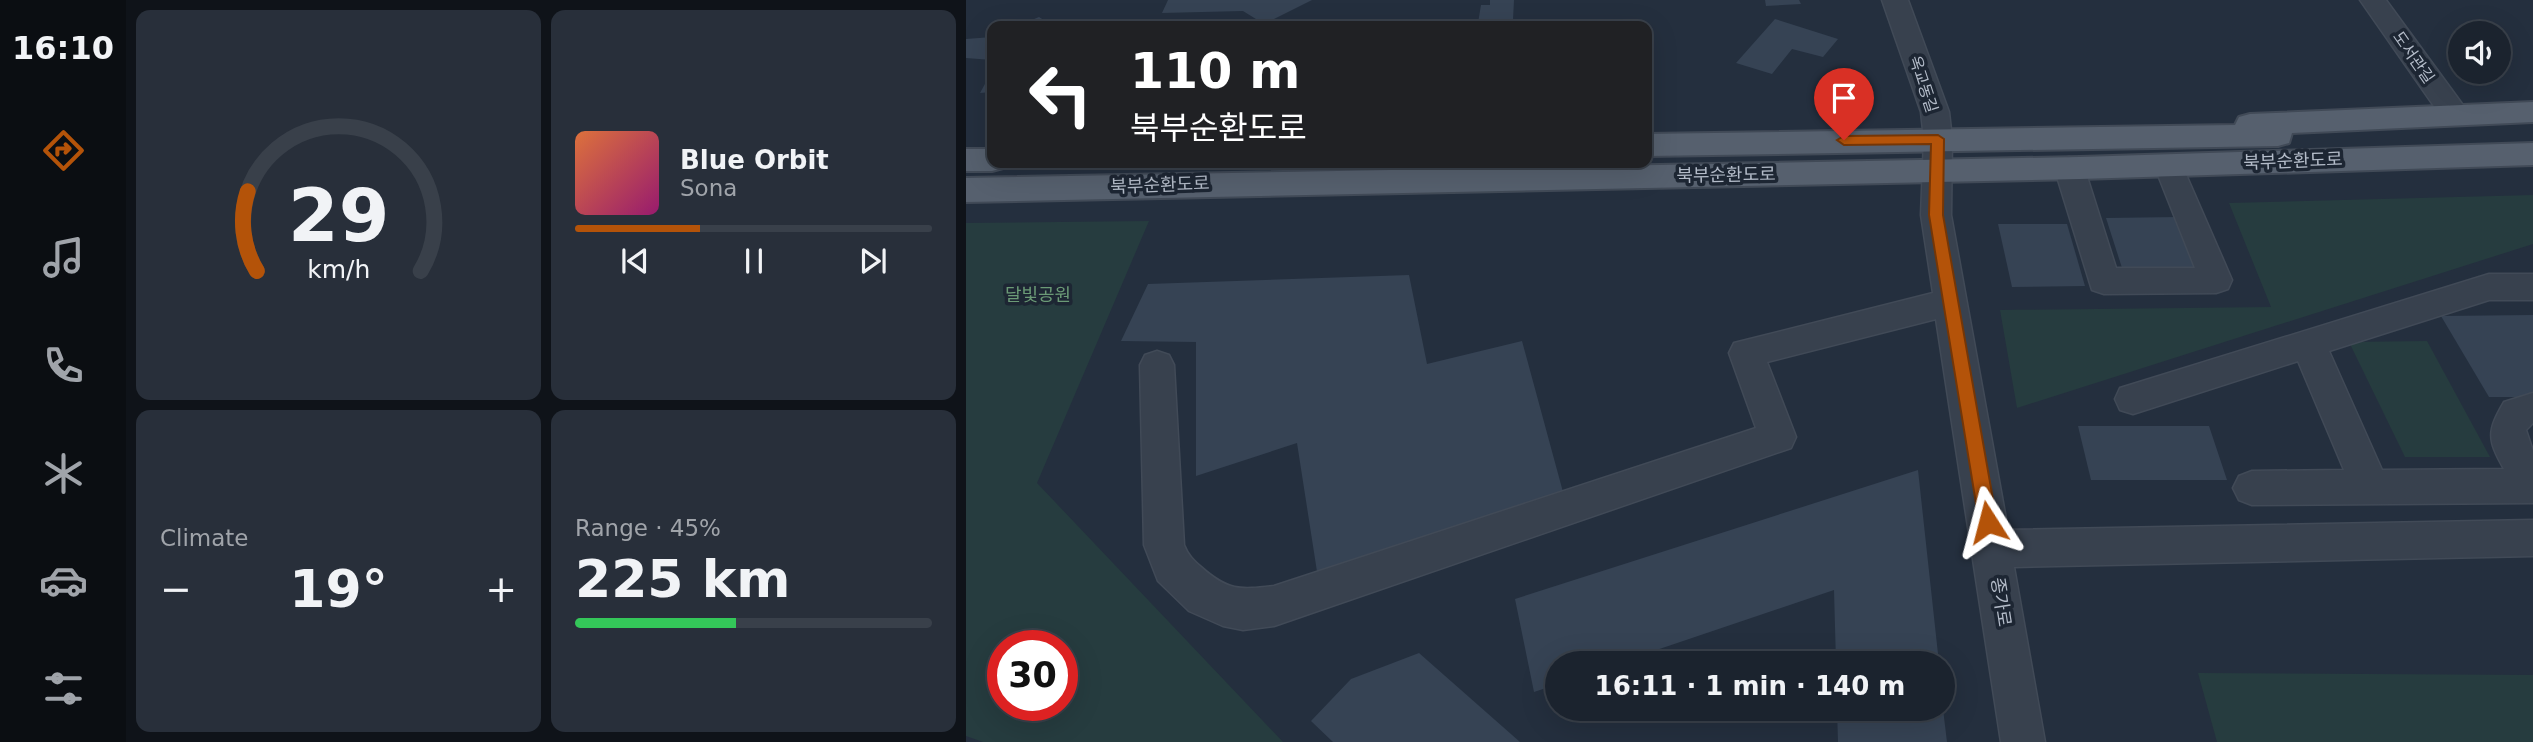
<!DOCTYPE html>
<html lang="en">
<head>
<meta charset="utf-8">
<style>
  body { margin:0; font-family:"DejaVu Sans","Noto Sans KR",sans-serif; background:#282f3a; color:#f1f3f6; height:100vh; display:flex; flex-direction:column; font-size:26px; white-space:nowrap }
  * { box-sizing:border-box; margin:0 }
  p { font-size:23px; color:#a0a4aa }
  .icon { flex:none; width:38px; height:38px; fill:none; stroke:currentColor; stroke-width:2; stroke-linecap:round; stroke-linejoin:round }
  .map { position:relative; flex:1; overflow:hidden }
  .side { display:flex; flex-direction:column; gap:10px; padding:10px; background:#0f1319; width:840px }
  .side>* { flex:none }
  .banner { position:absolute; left:21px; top:21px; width:665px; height:147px; border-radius:14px; box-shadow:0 7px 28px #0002,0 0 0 2px #39404a; background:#202124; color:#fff; overflow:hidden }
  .buttons { position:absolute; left:1482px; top:21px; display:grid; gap:14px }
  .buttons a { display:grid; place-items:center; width:63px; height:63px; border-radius:50%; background:#1b232e; box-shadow:0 7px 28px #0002,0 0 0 2px #39404a; font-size:35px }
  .speed { position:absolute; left:21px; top:630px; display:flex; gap:14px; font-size:35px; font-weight:700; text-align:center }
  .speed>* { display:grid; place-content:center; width:91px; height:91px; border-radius:50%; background:#1b232e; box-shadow:0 7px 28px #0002,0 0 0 2px #39404a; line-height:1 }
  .speed .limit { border:10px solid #d22; background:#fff; color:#111 }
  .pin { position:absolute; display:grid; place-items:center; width:60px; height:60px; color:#fff; margin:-72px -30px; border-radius:50% 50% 50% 0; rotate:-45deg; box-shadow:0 0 7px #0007 }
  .pin .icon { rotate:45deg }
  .me { position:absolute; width:77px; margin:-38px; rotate:351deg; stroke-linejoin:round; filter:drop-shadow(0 0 5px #0008) }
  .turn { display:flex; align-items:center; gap:24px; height:147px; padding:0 28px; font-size:32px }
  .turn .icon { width:91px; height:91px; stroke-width:2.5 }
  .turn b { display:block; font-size:49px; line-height:60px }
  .big { font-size:52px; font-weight:700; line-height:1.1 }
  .side .widget { flex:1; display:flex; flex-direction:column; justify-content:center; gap:10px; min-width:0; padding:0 24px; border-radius:14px; background:#282f3a }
  .side .dial { align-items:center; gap:0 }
  .dial svg { height:182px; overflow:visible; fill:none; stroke:#39404a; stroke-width:7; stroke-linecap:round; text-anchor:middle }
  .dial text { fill:#f1f3f6; stroke:none }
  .song { display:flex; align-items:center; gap:21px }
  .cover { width:84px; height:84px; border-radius:10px; background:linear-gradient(135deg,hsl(20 70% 55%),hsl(320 70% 35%)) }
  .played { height:7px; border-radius:4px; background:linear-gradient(90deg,#b45309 35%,#39404a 35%) }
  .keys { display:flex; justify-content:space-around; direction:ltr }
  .heat { display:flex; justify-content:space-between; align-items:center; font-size:38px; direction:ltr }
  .charge { height:10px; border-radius:5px; background:linear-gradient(90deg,#34c759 45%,#39404a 0) }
  .side .tiles { flex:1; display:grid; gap:10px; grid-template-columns:repeat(2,1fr) }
  .trip { position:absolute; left:579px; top:651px; width:410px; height:70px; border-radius:35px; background:#1b232e; box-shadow:0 7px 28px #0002,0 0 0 2px #39404a; font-weight:700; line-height:70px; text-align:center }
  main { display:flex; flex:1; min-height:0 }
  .dock { display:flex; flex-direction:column; width:126px; justify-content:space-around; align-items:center; background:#0b0e12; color:#a0a4aa }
  .dock .icon { width:49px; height:49px }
  .dock .active { color:#b45309 }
  .dock b { font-size:32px; color:#f1f3f6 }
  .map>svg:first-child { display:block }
  .green { fill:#263c3f; fill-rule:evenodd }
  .building { fill:#364354 }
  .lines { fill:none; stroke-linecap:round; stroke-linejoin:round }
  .minor-casing { stroke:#414a57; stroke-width:3 }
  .major-casing { stroke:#414a57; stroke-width:4 }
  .minor { fill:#38414e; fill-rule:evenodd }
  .major { fill:#56606e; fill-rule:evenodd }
  .route { fill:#b45309; stroke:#753606; stroke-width:2 }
  .labels { text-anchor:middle; stroke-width:7; stroke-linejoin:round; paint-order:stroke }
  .far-street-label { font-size:16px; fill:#b4bcc9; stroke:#1d2633 }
  .street-label { font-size:18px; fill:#b4bcc9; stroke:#1d2633 }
  .park-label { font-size:18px; fill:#6b9a76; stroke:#1d2633 }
</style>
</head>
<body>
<main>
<nav class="dock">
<b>16:10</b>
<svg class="icon active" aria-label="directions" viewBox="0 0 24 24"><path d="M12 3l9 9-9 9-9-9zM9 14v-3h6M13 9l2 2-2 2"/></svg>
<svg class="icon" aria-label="music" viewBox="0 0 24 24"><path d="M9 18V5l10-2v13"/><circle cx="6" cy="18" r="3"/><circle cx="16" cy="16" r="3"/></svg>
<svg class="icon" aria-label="phone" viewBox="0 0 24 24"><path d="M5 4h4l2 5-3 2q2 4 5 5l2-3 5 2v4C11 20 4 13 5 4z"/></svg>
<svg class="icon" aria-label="climate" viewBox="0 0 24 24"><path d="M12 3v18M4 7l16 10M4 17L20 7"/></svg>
<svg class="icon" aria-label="car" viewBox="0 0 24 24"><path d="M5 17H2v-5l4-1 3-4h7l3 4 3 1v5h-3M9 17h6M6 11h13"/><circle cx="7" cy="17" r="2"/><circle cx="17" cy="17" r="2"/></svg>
<svg class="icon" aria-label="filters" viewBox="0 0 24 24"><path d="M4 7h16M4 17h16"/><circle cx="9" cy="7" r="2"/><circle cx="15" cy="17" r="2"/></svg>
</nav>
<section class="side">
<div class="tiles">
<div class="widget dial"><svg viewBox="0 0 100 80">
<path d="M14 69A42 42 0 1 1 86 69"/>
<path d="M14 69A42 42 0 0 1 10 34" stroke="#b45309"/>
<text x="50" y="56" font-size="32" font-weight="700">29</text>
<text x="50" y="72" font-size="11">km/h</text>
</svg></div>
<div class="widget">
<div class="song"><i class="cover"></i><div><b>Blue Orbit</b><p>Sona</p></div></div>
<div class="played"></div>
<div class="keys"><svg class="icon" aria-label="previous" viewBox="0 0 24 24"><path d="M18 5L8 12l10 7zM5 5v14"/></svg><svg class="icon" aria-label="pause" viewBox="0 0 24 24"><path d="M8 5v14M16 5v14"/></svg><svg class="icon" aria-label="next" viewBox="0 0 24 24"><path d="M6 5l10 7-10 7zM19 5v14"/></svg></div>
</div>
<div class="widget"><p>Climate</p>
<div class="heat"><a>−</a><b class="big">19°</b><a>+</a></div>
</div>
<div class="widget"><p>Range · 45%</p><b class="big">225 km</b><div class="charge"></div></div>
</div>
</section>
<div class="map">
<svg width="1567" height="742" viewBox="0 0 1567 742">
  <rect width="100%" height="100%" fill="#242f3e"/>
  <!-- green -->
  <g class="green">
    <path d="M1567,195V244L1051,408L1034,310L1305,307L1263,203Z"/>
    <path d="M183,221L71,483L317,742H17L0,736V223ZM37,646H96V705H37Z"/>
    <path d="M1461,341L1524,457H1439L1383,342Z"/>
    <path d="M1232,673L1567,675V742H1251Z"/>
  </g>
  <!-- building -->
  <g class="building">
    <path d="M202,0H346L298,24L277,11L196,13Z"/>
    <path d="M524,0H548L547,20L512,23L515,5H524Z"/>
    <path d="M799,0H833L835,4L800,6Z"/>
    <path d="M73,17L87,26H51Z"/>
    <path d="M809,19L872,39L857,57L826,49L806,74L770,63Z"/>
    <path d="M26,37V60L0,58V39Z"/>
    <path d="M26,71V92L14,93Z"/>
    <path d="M1213,217L1234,270L1157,271L1140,218Z"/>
    <path d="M1032,224H1101L1119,286L1046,287Z"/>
    <path d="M443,275L461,364L556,341L597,492L352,578L331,443L230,476V342L155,341L182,284Z"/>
    <path d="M1567,315V397H1523L1475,316Z"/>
    <path d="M1112,426H1243L1261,480H1125Z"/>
    <path d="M952,470L973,663H870L868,590L652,663H592V684L568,692L549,599Z"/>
    <path d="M453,653L554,742H367L345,721L385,679Z"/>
    <path d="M871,709H977L981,742H872Z"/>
  </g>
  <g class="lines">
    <!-- minor casing -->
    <g class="minor-casing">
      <g id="minor">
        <path d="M916,0H942L983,112L986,139L985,215L1042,530L1567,520V556L1048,567L1079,742H1035L970,319L801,362L830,437L825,448L308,626L277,630L257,626L223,611L192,581L178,545L174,365L179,355L191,351L203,355L208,365L218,545C222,555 227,560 235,567C262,591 273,590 308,586L790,428L763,353L768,343L967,293L955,215L958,139L955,112Z"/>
        <path d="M1394,0H1420L1499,108L1503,115L1499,122L1489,124L1479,122Z"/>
        <path d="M1103,157L1113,160L1118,167L1150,268H1229L1190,170L1195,163L1205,160L1215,163L1266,280L1262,289L1250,293L1138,294L1126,290L1088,167L1093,160Z"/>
        <path d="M1523,274H1567V300H1523L1363,351L1416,470L1538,469C1521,439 1521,431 1538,402L1567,393V423L1560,430L1567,451V503L1286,505L1273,500L1267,488L1273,476L1286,471L1378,470L1332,361L1167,414L1154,410L1149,399L1154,388L1167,384Z"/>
      </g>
    </g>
    <!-- major casing -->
    <g class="major-casing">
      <g id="major">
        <path d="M1567,102V122L1326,133L1323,143L1312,146L681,156V134L1269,125L1273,117L1284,114Z"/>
        <path d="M1567,143V165L1114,179L0,202V178L1114,157Z"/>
        <path d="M0,149H26V163H40L37,168L26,171H0Z"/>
      </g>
    </g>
    <!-- minor -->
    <use href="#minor" class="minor"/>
    <!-- major -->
    <use href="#major" class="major"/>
  </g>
  <!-- route -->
  <path class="route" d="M972,135L978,139L977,215L1031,522L1028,528L1022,530L1016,528L1013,522L963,215L965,144L878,145L871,140L878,136Z"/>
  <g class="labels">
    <!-- far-street labels -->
    <g class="far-street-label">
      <text transform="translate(1448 57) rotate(55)" y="6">도서관길</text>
      <text transform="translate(958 84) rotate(72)" y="6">옥교동길</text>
    </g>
    <!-- street labels -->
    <g class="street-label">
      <text transform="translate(1327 161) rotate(-2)" y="6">북부순환도로</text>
      <text transform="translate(760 175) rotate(-1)" y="6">북부순환도로</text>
      <text transform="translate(194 185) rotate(-2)" y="6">북부순환도로</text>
      <text transform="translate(1035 602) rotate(81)" y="6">종가로</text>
    </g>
    <!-- park labels -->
    <g class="park-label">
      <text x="72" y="301">달빛공원</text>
    </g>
  </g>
</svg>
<div class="buttons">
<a><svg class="icon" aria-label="sound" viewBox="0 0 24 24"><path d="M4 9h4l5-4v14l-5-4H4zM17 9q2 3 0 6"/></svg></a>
</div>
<div class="speed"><div class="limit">30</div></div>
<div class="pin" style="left:878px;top:140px;background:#d93025"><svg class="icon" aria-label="arrive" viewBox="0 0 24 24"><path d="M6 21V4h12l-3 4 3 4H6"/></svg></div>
<svg class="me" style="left:1022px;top:522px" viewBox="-20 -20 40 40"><path d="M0-17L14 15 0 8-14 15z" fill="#b45309" stroke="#fff" stroke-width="4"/></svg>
<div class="trip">16:11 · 1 min · 140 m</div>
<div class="banner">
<div class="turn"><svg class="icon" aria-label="left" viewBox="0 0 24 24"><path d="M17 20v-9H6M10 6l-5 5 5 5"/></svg><div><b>110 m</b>북부순환도로</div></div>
</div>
</div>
</main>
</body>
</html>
